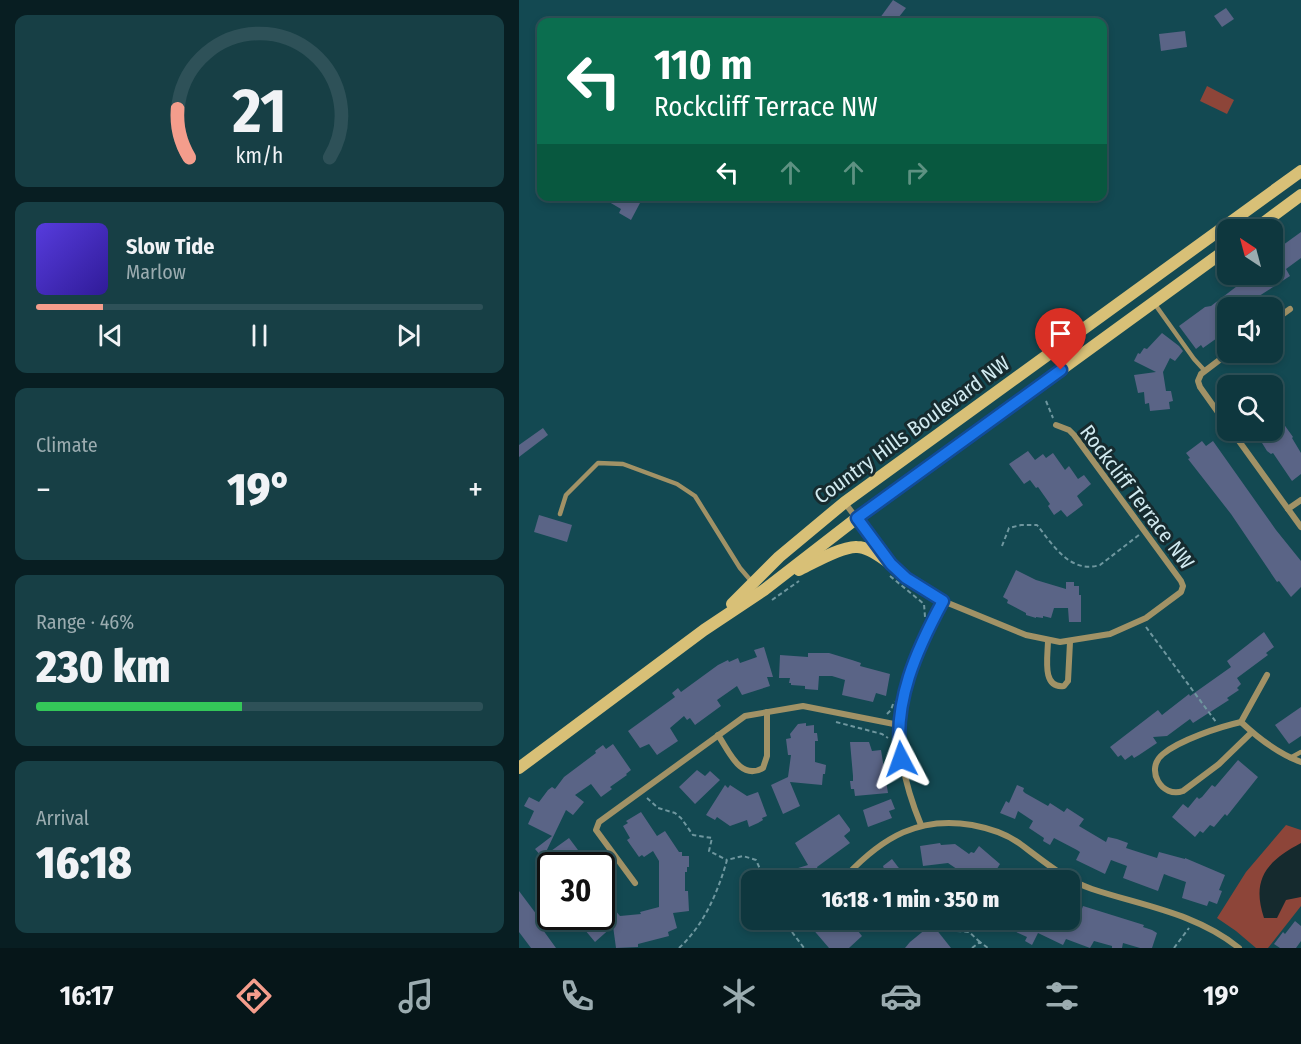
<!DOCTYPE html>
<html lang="en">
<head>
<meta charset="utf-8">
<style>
  body { margin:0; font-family:"Fira Sans Condensed",sans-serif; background:#173f45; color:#f1f3f6; height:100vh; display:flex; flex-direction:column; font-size:22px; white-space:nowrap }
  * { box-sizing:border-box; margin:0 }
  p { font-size:20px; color:#9bacb0 }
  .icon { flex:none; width:33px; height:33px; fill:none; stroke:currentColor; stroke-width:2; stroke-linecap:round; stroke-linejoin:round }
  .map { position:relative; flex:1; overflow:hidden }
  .details { display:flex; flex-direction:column; gap:15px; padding:15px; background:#081e22; width:519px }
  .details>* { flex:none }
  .banner { position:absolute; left:18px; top:18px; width:570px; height:183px; border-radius:12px; box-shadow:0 3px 9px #0003,0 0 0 2px #2e5158; background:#0b6e4f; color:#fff; overflow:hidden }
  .needle { width:39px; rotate:324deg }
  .fabs { position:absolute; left:698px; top:219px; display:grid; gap:12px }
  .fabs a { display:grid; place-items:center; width:66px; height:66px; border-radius:12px; background:#0e373e; box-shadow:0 3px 9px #0003,0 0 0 2px #2e5158; font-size:30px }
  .speed { position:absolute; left:18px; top:852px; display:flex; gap:12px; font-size:30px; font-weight:700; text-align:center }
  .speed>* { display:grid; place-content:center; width:78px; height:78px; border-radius:50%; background:#0e373e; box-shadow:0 3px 9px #0003,0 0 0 2px #2e5158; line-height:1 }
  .speed .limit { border:3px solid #111; border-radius:9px; background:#fff; color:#111 }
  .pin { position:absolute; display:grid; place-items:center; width:51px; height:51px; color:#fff; margin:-62px -26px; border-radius:50% 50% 50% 0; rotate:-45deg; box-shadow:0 0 6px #0007 }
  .pin .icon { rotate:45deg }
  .me { position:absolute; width:66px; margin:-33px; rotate:356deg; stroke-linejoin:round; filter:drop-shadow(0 0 4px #0008) }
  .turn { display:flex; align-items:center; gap:21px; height:126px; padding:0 18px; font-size:27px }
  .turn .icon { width:78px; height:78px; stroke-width:2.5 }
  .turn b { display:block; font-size:42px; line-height:51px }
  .lanes { display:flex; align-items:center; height:57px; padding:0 18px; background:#0003; justify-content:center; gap:30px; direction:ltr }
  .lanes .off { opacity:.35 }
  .big { font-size:45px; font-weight:800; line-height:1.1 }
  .details .tile { flex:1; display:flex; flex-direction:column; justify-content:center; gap:9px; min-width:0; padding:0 21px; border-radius:12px; background:#173f45 }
  .details .dial { align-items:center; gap:0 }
  .dial svg { height:156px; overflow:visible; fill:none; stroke:#2e5158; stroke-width:7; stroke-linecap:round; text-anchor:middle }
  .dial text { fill:#f1f3f6; stroke:none }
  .song { display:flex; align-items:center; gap:18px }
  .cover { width:72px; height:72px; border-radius:9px; background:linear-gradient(135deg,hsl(250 70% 55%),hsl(250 70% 35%)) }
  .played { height:6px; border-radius:3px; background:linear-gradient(90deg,#f49d8c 15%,#2e5158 15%) }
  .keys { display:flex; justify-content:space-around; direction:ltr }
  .heat { display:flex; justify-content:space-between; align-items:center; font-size:33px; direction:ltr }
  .charge { height:9px; border-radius:4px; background:linear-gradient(90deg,#34c759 46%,#2e5158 0) }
  .trip { position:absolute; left:222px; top:870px; width:339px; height:60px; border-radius:12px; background:#0e373e; box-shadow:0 3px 9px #0003,0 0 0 2px #2e5158; font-weight:800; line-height:60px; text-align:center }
  .tab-bar { display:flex; height:96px; justify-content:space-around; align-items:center; background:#061619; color:#9bacb0 }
  .tab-bar .icon { width:42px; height:42px }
  .tab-bar .selected { color:#f49d8c }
  .tab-bar b { font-size:27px; color:#f1f3f6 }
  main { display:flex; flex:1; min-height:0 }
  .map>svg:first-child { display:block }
  .green { fill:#8d4539 }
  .water { fill:#152a2e }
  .building { fill:#5a6486 }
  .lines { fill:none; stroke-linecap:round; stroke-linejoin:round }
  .path { stroke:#6f979f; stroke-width:2; stroke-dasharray:4.5 3; stroke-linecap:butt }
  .lane { stroke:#a19266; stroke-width:4.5 }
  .street { stroke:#a19266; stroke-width:6 }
  .secondary { stroke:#d8c077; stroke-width:12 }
  .route-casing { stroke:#114b97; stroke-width:15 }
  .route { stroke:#1a73e8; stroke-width:10 }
  .labels { text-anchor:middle; stroke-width:6; stroke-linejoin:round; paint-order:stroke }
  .street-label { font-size:21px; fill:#d1eaf0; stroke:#162b2f }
</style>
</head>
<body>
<main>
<section class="details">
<div class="tile dial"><svg viewBox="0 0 100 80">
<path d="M14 69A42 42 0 1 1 86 69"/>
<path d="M14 69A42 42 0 0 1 8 44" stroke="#f49d8c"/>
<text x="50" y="56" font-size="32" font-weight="700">21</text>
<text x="50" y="72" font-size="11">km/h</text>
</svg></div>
<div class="tile">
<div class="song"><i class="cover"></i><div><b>Slow Tide</b><p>Marlow</p></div></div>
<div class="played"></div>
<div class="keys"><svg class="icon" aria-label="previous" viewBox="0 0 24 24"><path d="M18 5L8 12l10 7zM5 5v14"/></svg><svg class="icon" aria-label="pause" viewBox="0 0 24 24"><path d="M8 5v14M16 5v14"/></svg><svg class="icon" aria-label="next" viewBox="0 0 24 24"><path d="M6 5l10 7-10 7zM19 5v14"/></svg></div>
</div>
<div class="tile"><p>Climate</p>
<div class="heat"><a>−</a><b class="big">19°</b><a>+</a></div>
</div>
<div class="tile"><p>Range · 46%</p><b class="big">230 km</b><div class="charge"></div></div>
<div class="tile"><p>Arrival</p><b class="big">16:18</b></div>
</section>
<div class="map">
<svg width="782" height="948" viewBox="0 0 782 948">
  <rect width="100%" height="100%" fill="#134952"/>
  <!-- green -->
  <g class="green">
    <path d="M688,86L715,100L708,114L681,101Z"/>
    <path d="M767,825L782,830V906L749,948H737L717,931L698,918L727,872Z"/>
  </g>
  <!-- water -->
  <path class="water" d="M782,843V897L767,900L758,918H745C732,879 748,861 782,843Z"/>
  <!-- building -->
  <g class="building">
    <path d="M374,0L387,8L376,22H358Z"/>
    <path d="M707,8L715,19L703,27L695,16Z"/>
    <path d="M666,31L668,47L642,51L640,34Z"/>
    <path d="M80,196H109L121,203L112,220L100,213L102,209Z"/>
    <path d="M782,232V258L767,269L771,276L737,298V300L733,303L736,308H708V320L702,324L708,331L684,348L682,345L677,349L660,326L686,307L692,306L726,280L722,274H753V253Z"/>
    <path d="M643,333L660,346L664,351L656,361L651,358L644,372L647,391H652L654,401L650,402L651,409L631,411L630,403L626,404L625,392L619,393L615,375L637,372L615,361L619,353L621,354L625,348L628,349Z"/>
    <path d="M753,407L765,422L764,423L774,437L773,438L782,453V474L773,481L754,453L752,454L748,451L735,430H753Z"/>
    <path d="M24,428L29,435L0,457V445Z"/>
    <path d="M683,441L687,446L694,441L757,530L782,561V587L772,597L760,581L758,582L712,514L669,459L671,458L667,453Z"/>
    <path d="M509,451L516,460L524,454L527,458L534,453L546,470L550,466L559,479L565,475L572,484L558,496L564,505L548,517L542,510L535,515L529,506L531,504L519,487L517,488L511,480L505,484L490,464Z"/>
    <path d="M20,515L53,525L48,542L15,532Z"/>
    <path d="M497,570L517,580L547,589V582H555V586H560V595H562V622H550L549,608H535L532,618L524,616V618L517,617V618L507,615V613L488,603L489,600L484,597Z"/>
    <path d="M745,632L755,647L747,653L749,655L718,678L722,684L718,688L720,690L708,698L710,700L674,723L671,719L648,736L634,737L638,743L620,755L615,758L613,755L606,760L602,755L599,757L591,747L639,710L643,715L670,694L671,696L712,667L708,661Z"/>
    <path d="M245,647L254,677H248L251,686L223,695L218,686L198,700L202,706L176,725L171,718L168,720L165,716L151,728L159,741L138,755L130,744L121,748L109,731L156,697L153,693L159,688L162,692L199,665L209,660L210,662L219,658L221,663L238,657L235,650Z"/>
    <path d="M289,653H310L333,660L342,663L341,666L371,674L367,696L357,693L354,702L323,695L326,680L313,676H300L299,690L286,689V686L272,685V683H270L271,678H260L261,655L289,657Z"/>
    <path d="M782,707V736L770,744L756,725Z"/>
    <path d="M287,723V726L295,725V733H298L299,741H296V762L307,765L306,774H304L303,785L271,782L281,806L264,814L252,785L269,777L272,755H269L267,739L272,738L271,734L279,724Z"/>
    <path d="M331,742H350L353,751L362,750L369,793L336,796L335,789H332L331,781H334V776Z"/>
    <path d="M94,744L112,770L107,774L108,775L91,787L93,789L82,797L72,784L56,795L65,802L54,815L47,810L25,856L50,838L71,866H49L42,855L29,864L16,849L33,836L9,824L15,811L5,806L10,797L20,802L29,790L33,787L36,789L45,777L77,753L76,751L84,745L87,749Z"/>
    <path d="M719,760L739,777L708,816L706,814L695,827L691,825L684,833L681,831L676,837L653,817L664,804L669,808L678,797L680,799L683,797L693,785L696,787Z"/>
    <path d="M178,770L186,776L191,771L201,780L176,804L160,787Z"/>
    <path d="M206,785L209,788L211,785L228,796L239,792L248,816L243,818L244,820L239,823L230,827L228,820L211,826L198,817L196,820L187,815Z"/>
    <path d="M498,785L505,788L504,791L506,793L529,806L531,803L545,812L548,808L565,819L560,826L587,842L589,837L598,839L609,843L607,848L638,858L640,852L666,859V858L706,875L700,890L703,891L698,904L690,901L688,906L663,898L667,882L650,876L645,874L639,891L604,878L608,866L592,860L586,874L557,860L561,852L558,850L535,838L531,845L524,841L525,838L510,828L514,821L499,811L496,819L481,813L487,801L490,803Z"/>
    <path d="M372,799L376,809L370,811L373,818L349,827L344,810Z"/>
    <path d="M122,812L138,836L146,831L160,852H163V856H170V867H168V872H166V891H169L170,911L154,913L158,928L149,932L150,936L119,944V947L97,948L94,926L76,942L66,930L69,927L66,923L73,916H82V894L101,916L122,914L121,912L140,907V861L134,851L125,857L123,855L120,857L108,840L111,838L104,826L109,823L107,821Z"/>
    <path d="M320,814L331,829V831L325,836L331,843L298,867L303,880H269L266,872L289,865L276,843Z"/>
    <path d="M421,843L422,845L436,844L450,854L452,852L455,853L460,846L481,864L471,880H454L429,863L404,866L401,846Z"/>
    <path d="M373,859L389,880H369L364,866Z"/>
    <path d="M0,891L27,927L24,930L37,948H12L0,932Z"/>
    <path d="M564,906L625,925L624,927L633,930L638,933L633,948H621L604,943L603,948H593V946L575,941L571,948L547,939L544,945L519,933L513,945L506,941L508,937L495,931L501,920H559Z"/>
    <path d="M286,920H330L343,936L330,948H310Z"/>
    <path d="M776,921L782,926V941L777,948H761L755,944L764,932L766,934Z"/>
    <path d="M413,924L432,948H386L391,942Z"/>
  </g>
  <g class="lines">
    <!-- path -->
    <g class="path">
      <path d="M527,401L534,418"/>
      <path d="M483,546L490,528L502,525H518C534,545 551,574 581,565L620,535"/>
      <path d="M371,576L405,604L406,617"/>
      <path d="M253,600L280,581"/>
      <path d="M627,627L697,722"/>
      <path d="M368,714L372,710L375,701"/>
      <path d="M317,722L363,734L369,738"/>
      <path d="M128,798L139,808L156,813L162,818L174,835L193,838L190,851L208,860"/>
      <path d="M264,920L285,948"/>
      <path d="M378,926L450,932L461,942"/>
      <path d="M160,948C185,925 199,892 208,860L224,856L237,860L246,880"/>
      <path d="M453,948L461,942L469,948"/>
      <path d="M655,948L670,928"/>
    </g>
    <!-- lane -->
    <g class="lane">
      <path d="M635,303L675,359L686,371"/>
      <path d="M41,514L47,495L79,463L104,464L158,484L176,496L221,568L233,582"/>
      <path d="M771,758L782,752"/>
    </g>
    <!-- street -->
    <g class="street">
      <path d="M753,322L771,309"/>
      <path d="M708,425L681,387L679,381L682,374L711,352"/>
      <path d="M712,430L782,527"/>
      <path d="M326,503L372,564L387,578L424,601L507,635L541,642L591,634L627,618L662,592L664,586L662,581L555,435L550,430L537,425"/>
      <path d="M769,509L782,500"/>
      <path d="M529,640C529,656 522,689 545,686L549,681L551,642"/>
      <path d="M722,722L748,675"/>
      <path d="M733,732L700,764L664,791C643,799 625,769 644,754C661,740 700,727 722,722C739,738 760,754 782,762"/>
      <path d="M199,735C210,751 221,781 244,768L248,756V712"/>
      <path d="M402,825C365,735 380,684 424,601"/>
      <path d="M330,880L328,875C364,837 400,816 453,825C469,828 486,833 500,843C523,860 545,879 573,889C624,906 677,913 720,948"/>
      <path d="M116,883L77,830L80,822L226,716L284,706L380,725"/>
      <path d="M362,920L370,924"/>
    </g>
    <!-- secondary -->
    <g class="secondary">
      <path d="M735,230L782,195"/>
      <path d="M280,570C294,563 323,546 338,547C350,547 363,558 372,564"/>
      <path d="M213,604L260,557L326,502L782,171"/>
      <path d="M0,768L185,630L245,590L338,518L708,249"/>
    </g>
  </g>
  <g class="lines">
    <!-- route casing -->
    <g class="route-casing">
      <path id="route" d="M382,759C373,703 398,649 424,601L387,578L372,564L338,518L542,370"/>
    </g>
    <!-- route -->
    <use href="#route" class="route"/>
  </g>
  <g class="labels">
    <!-- street labels -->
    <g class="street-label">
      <text transform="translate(393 430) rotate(-36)" y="7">Country Hills Boulevard NW</text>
      <text transform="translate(618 497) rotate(53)" y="7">Rockcliff Terrace NW</text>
    </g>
  </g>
</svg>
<div class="fabs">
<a><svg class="needle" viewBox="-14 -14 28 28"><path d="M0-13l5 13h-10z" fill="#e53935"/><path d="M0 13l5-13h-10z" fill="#9bacb0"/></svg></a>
<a><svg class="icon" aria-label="sound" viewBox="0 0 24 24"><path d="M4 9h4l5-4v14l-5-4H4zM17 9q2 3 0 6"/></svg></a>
<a><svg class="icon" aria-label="search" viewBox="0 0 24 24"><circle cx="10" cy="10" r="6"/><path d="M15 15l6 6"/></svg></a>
</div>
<div class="speed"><div class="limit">30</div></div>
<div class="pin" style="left:542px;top:370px;background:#d93025"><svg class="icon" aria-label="arrive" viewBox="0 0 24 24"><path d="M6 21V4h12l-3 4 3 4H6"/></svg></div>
<svg class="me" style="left:382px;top:759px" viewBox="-20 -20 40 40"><path d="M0-17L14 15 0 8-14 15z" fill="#1a73e8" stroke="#fff" stroke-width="4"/></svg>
<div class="trip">16:18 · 1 min · 350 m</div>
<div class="banner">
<div class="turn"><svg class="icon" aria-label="left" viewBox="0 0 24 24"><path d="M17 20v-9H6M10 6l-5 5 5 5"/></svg><div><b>110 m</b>Rockcliff Terrace NW</div></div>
<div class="lanes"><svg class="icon" aria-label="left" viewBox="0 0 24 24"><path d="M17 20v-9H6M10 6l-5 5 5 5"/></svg><svg class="icon off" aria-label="ahead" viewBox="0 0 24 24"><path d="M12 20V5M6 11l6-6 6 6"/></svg><svg class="icon off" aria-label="ahead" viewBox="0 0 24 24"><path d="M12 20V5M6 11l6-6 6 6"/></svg><svg class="icon off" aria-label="right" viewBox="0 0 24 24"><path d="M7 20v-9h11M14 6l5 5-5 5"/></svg></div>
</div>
</div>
</main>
<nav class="tab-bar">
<b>16:17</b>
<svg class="icon selected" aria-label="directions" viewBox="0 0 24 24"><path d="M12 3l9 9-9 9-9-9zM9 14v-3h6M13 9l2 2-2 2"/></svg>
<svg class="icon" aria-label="music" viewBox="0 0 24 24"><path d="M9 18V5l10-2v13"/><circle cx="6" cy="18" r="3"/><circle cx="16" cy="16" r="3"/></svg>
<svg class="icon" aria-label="phone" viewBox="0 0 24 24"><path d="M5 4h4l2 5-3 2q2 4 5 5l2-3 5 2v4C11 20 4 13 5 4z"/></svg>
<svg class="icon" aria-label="climate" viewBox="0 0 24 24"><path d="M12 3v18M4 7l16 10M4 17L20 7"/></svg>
<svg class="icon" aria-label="car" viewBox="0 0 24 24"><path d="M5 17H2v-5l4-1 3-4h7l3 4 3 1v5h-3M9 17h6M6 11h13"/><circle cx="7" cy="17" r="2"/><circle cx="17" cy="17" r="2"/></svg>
<svg class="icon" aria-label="filters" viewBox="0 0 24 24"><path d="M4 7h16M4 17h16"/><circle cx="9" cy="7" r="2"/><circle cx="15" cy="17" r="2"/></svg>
<b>19°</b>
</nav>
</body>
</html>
